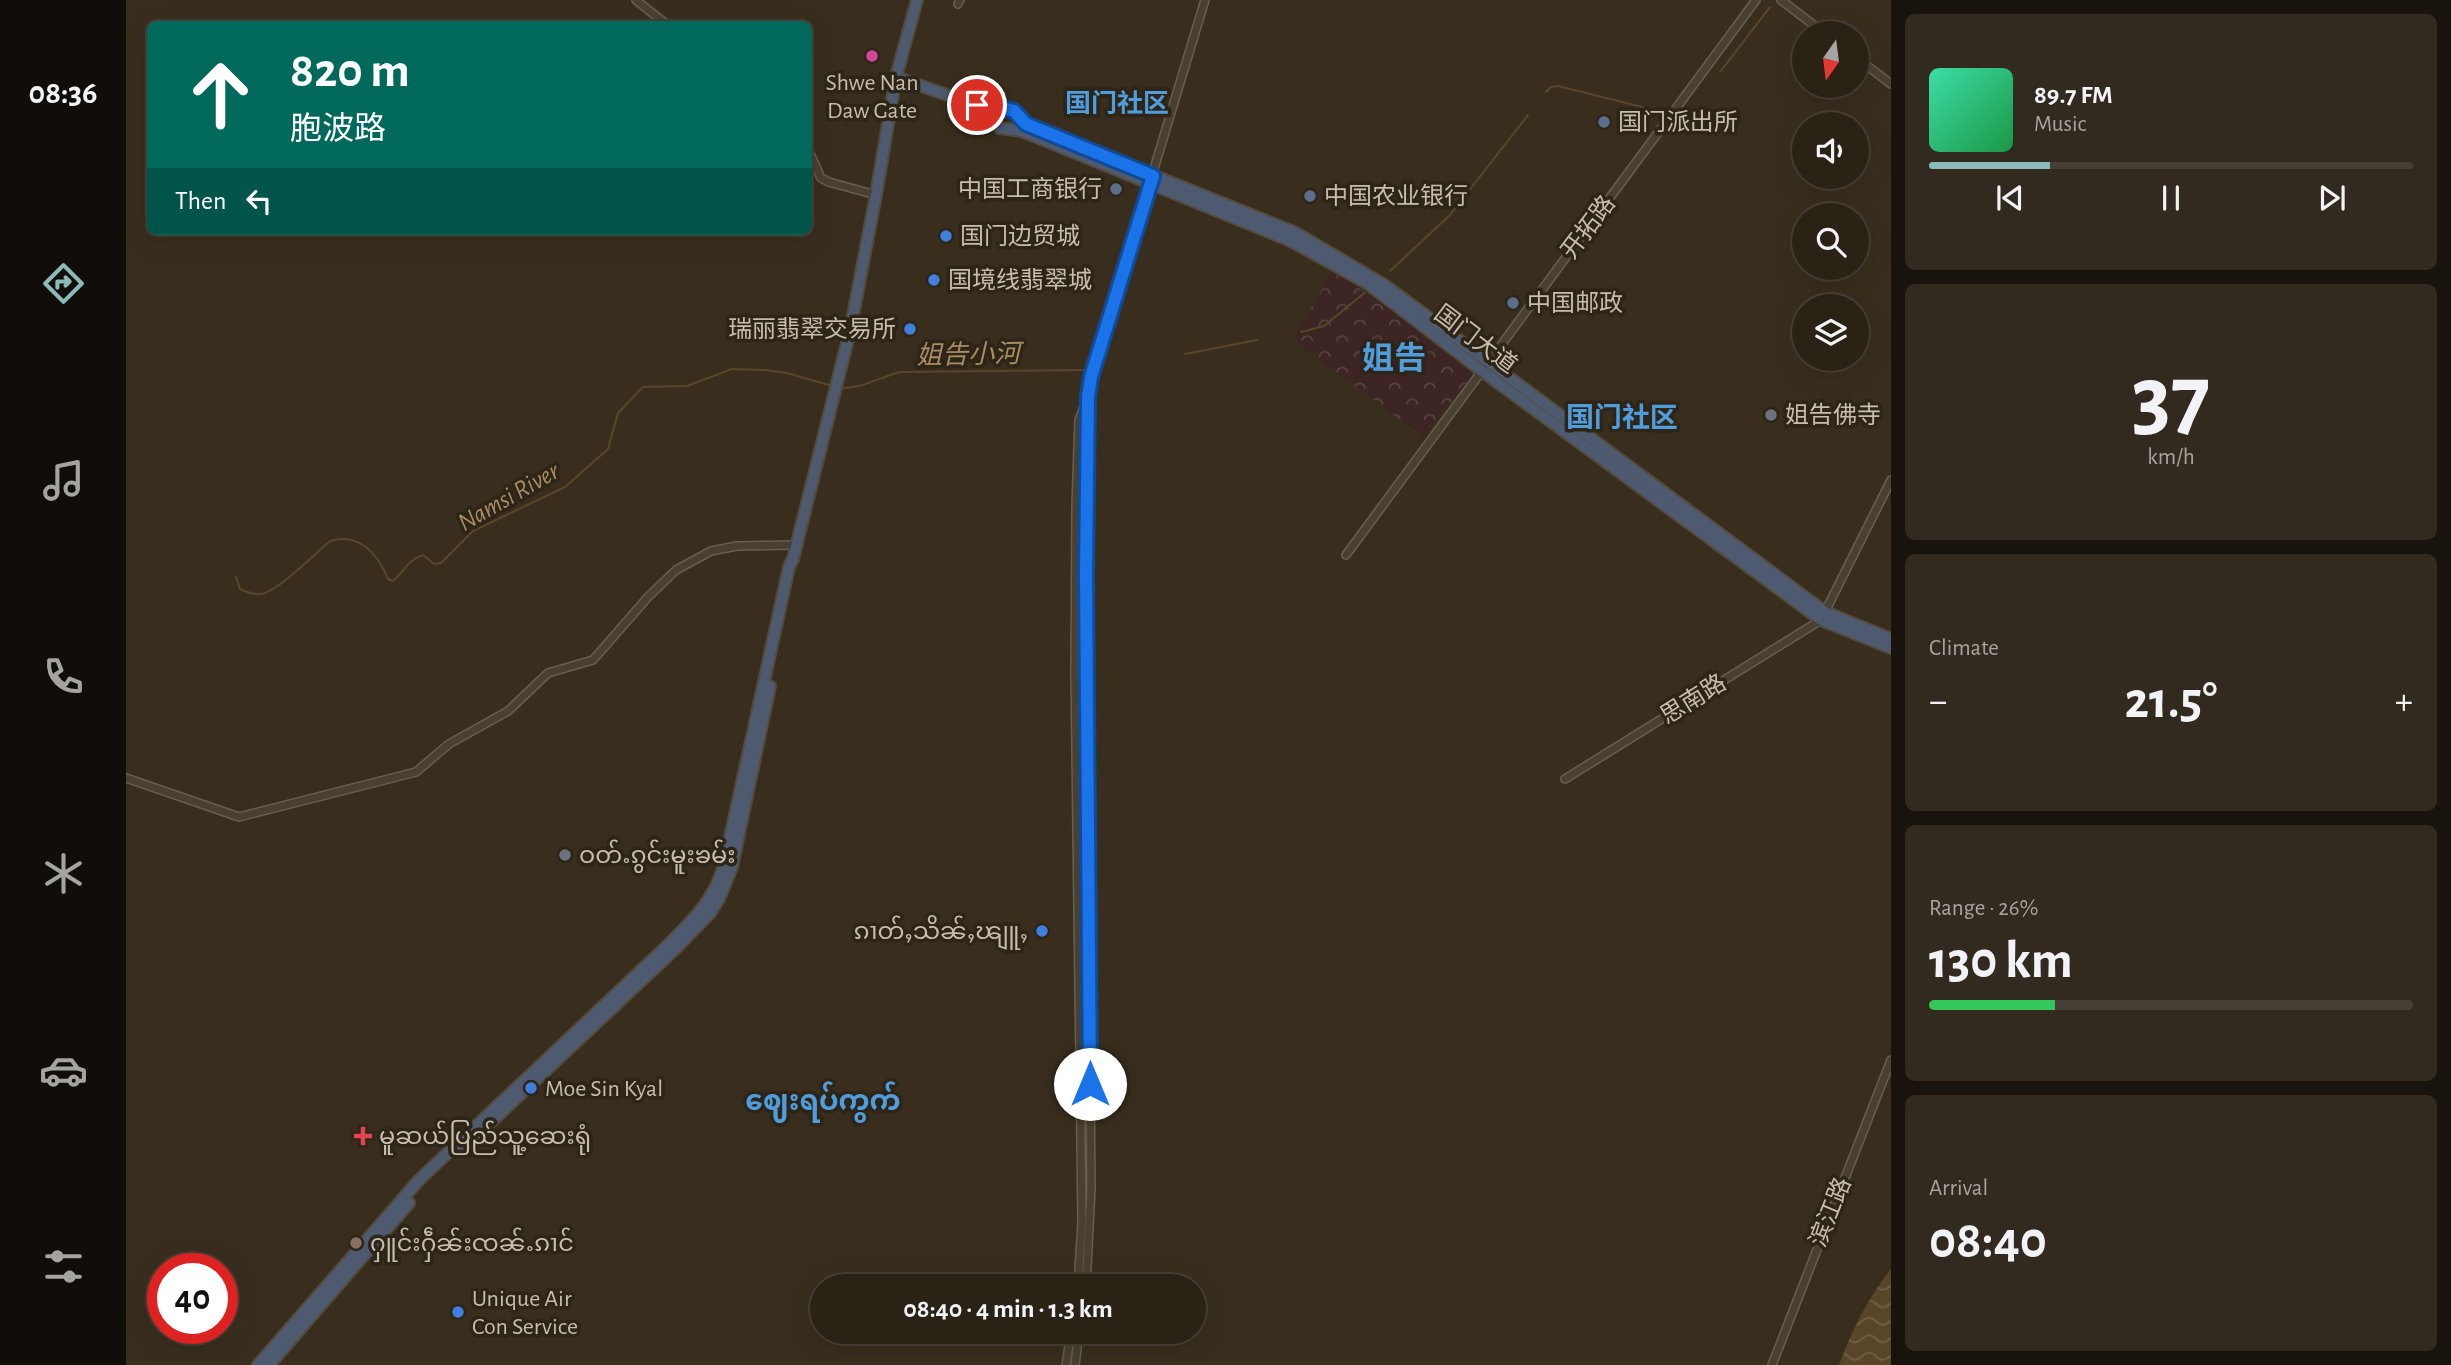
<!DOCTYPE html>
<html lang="en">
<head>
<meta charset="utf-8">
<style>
  body { margin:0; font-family:"Alegreya Sans","Noto Sans SC","Noto Sans Myanmar",sans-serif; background:#332a1f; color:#f1f3f6; height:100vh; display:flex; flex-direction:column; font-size:26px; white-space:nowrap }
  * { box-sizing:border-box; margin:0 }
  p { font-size:23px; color:#a6a4a1 }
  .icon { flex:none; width:38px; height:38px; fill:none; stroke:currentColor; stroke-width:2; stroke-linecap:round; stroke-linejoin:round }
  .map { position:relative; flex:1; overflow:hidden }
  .side { display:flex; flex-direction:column; gap:14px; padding:14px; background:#18130c; width:560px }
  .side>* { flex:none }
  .guide { position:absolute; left:21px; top:21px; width:665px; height:214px; border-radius:10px; box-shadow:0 7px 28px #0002,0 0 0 2px #473f35; background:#00695c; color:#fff; overflow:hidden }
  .needle { width:46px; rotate:194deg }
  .controls { position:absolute; left:1666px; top:21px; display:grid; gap:14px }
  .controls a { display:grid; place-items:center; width:77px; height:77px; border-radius:50%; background:#2b2216; box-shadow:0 7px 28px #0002,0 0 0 2px #473f35; font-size:35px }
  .speed { position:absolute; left:21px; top:1253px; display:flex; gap:14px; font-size:35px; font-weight:700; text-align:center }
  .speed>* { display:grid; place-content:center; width:91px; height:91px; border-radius:50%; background:#2b2216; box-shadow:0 7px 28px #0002,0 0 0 2px #473f35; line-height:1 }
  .speed .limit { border:10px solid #d22; background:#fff; color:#111 }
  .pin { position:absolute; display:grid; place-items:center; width:60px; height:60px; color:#fff; margin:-30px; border:4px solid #fff; border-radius:50%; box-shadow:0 2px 7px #0007 }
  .me { position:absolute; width:77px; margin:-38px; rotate:0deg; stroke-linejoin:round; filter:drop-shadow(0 0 5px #0008) }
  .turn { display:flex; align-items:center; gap:24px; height:147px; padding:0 28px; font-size:32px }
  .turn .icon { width:91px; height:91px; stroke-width:2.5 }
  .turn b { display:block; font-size:49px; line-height:60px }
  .then { display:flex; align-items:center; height:66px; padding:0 28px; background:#0003; gap:14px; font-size:26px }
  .big { font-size:52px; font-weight:700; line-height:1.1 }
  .side .tile { flex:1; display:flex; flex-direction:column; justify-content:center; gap:10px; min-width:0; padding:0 24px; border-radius:10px; background:#332a1f }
  .side .dial { align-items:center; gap:0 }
  .dial b { font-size:91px; line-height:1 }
  .song { display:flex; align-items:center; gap:21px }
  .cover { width:84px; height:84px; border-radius:10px; background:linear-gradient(135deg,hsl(160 70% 55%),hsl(140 70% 35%)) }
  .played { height:7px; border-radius:4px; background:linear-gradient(90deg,#8bbbb9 25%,#473f35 25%) }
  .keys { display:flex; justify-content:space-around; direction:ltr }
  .heat { display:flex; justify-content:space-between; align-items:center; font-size:38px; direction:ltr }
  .charge { height:10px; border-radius:5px; background:linear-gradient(90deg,#34c759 26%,#473f35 0) }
  .trip { position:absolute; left:684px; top:1274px; width:396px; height:70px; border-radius:35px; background:#2b2216; box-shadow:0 7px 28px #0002,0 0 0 2px #473f35; font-weight:700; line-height:70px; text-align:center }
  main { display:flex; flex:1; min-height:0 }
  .dock { display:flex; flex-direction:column; width:126px; justify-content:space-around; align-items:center; background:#110e09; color:#a6a4a1 }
  .dock .icon { width:49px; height:49px }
  .dock .current { color:#8bbbb9 }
  .dock b { font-size:32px; color:#f1f3f6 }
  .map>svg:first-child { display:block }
  .forest { fill:url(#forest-crowns) }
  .water { fill:url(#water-waves) }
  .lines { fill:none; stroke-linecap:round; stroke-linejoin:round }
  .stream { stroke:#594629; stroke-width:2 }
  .minor-casing { stroke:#675e4f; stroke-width:10 }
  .highway-casing { stroke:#544b3c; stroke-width:14 }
  .minor { stroke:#494032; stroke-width:7 }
  .highway { stroke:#4e5a70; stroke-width:10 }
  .route-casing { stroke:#114b97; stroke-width:18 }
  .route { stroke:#1a73e8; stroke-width:12 }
  .hotel-dot { fill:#d1479c; stroke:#2d2517; stroke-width:2.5 }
  .service-dot { fill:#5c6f8a; stroke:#2d2517; stroke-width:2.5 }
  .shop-dot { fill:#3f7fe0; stroke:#2d2517; stroke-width:2.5 }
  .worship-dot { fill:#6b7280; stroke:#2d2517; stroke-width:2.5 }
  .health-dot { fill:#e0444e; stroke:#2d2517; stroke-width:2.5 }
  .education-dot { fill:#8d6e63; stroke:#2d2517; stroke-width:2.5 }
  .labels { text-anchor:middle; stroke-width:7; stroke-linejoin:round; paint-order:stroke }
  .poi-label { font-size:24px; fill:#c6bdac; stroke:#2d2517; text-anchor:start }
  .street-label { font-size:24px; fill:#c6bdac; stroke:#2d2517 }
  .neighbourhood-label { font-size:26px; font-weight:bold; fill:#509ddd; stroke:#2d2517 }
  .water-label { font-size:26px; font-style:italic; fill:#a98c61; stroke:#2d2517 }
  .quarter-label { font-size:28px; font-weight:bold; fill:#509ddd; stroke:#2d2517 }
  .district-label { font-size:32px; font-weight:bold; fill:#509ddd; stroke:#2d2517 }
</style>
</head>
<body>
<main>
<nav class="dock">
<b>08:36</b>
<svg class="icon current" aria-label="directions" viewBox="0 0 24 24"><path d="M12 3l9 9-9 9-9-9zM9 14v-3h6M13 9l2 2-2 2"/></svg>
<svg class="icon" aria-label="music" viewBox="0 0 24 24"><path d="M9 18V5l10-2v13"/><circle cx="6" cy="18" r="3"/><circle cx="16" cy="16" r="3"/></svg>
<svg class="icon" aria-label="phone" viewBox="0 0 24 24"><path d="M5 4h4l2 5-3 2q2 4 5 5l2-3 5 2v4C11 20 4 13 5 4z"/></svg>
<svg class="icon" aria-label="climate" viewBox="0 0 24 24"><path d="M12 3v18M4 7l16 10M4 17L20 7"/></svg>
<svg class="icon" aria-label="car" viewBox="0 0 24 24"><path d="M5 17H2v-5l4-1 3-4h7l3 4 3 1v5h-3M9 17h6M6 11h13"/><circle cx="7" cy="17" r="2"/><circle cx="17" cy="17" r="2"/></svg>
<svg class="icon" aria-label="filters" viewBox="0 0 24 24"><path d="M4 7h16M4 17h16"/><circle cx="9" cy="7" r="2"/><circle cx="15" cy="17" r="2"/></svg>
</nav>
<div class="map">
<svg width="1765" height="1365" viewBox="0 0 1765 1365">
  <defs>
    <pattern id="forest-crowns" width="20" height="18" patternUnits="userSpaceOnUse" patternTransform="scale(1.75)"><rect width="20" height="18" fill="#3c2522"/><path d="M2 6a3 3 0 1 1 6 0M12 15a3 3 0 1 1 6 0" fill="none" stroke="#57433f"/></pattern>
    <pattern id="water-waves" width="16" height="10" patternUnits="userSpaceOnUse" patternTransform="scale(1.75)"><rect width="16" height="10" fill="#594629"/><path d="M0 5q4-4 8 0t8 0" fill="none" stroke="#6f5f45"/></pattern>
  </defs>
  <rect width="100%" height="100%" fill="#392e1e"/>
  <!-- forest -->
  <path class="forest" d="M1207,270L1340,361L1347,377L1296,436L1174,345L1169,335Z"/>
  <!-- water -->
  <path class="water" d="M1765,1269V1365H1713C1726,1330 1742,1298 1765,1269Z"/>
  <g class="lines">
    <!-- stream -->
    <g class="stream">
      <path d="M1594,72L1644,7"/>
      <path d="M1420,92L1425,87L1432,86L1536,112"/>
      <path d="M1264,271L1324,215L1402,115"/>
      <path d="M1175,332L1198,326L1237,294"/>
      <path d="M1059,354L1131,340"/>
      <path d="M715,388C735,389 754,377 774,372L961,370"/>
      <path d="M110,577L114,589C122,593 128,595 136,594C153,590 189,554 204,541C233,532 252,554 262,579L267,581C278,572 281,560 297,555L308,564L315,563L347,531L439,487L482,449L492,413L517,387L561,386L606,369L639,370L661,373L706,386"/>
    </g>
    <!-- minor casing -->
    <g class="minor-casing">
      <g id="minor">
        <path d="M510,0L540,24"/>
        <path d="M1655,0L1698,33"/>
        <path d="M832,4L834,0"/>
        <path d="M1731,58L1765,84"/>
        <path d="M682,149L695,178L703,182L750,195"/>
        <path d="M1220,555L1630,0"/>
        <path d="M0,778L113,817L290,772L323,744L382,711L422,673L467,660L522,597L550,570L585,551L611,546L670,545"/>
        <path d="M1439,779L1695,620L1765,480"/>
        <path d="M952,1286L956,1223L955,1145L949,673L950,505L953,420L960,401"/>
        <path d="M960,1286L965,1189L960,563L962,397L965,377L1079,0"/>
        <path d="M940,1365L945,1332"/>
        <path d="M949,1365L953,1332"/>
        <path d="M1646,1365L1765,1060"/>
      </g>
    </g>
    <!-- highway casing -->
    <g class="highway-casing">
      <g id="highway">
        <path d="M770,77L869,112"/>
        <path d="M883,109L900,124L1170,233L1260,286L1699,612L1765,639"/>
        <path d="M874,128L896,131L1165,241L1241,283L1356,371L1695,620L1765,648"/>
        <path d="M333,1152L548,950L584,913L593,899L606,867L644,686"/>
        <path d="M132,1365L293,1180L542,945C567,920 589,899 598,865L663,567L667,559L724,331L750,195L770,77L791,0"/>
        <path d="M143,1365L283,1203"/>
      </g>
    </g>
    <!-- minor -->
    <use href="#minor" class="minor"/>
    <!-- highway -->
    <use href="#highway" class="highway"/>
  </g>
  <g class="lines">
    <!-- route casing -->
    <g class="route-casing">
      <path id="route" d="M851,105L869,113L876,108L888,111L900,124L1027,176L965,377L962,397L960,574L964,1084"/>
    </g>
    <!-- route -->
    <use href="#route" class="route"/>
  </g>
  <!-- markers -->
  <circle class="hotel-dot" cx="746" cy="56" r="7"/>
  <g class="service-dot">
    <circle cx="1478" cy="122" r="7"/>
    <circle cx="990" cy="189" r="7"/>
    <circle cx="1184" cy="196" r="7"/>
    <circle cx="1387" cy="303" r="7"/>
  </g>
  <g class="shop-dot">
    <circle cx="820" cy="236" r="7"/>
    <circle cx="808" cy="280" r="7"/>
    <circle cx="784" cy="329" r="7"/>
    <circle cx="916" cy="931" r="7"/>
    <circle cx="405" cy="1088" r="7"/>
    <circle cx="332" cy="1312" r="7"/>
  </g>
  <g class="worship-dot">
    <circle cx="1645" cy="415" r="7"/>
    <circle cx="439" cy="855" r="7"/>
  </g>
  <path class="health-dot" d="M233.5 1125.5h7v7h7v7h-7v7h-7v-7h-7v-7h7z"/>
  <circle class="education-dot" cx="230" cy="1243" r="7"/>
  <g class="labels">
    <!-- poi labels -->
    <g class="poi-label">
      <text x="746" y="90" text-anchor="middle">Shwe Nan<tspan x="746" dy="28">Daw Gate</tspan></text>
      <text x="1492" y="130">国门派出所</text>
      <text x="976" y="197" text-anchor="end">中国工商银行</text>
      <text x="1198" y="204">中国农业银行</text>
      <text x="834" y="244">国门边贸城</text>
      <text x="822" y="288">国境线翡翠城</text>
      <text x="1401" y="311">中国邮政</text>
      <text x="770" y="337" text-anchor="end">瑞丽翡翠交易所</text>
      <text x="1659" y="423">姐告佛寺</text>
      <text x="453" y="863">ဝတ်ႉၵွင်းမူးၶမ်း</text>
      <text x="902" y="939" text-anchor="end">ၵၢတ်ႇသိၼ်ႇၽျူႇ</text>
      <text x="419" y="1096">Moe Sin Kyal</text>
      <text x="253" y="1144">မူဆယ်ပြည်သူ့ဆေးရုံ</text>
      <text x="244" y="1251">ႁူင်းႁဵၼ်းၸၼ်ႉၵၢင်</text>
      <text x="346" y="1306">Unique Air<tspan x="346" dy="28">Con Service</tspan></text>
    </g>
    <!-- street labels -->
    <g class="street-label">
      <text transform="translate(1462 227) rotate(-53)" y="8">开拓路</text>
      <text transform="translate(1350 339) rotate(37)" y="8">国门大道</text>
      <text transform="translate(1567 699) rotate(-32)" y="8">思南路</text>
      <text transform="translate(1704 1212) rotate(-68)" y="8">滨江路</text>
    </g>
    <!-- neighbourhood labels -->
    <g class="neighbourhood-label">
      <text x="991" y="112">国门社区</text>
    </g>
    <!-- water labels -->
    <g class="water-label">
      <text transform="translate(842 354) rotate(-1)" y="9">姐告小河</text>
      <text transform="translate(382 496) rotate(-30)" y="9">Namsi River</text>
    </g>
    <!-- quarter labels -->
    <g class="quarter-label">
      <text x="1496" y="427">国门社区</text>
      <text x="697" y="1110">ဈေးရပ်ကွက်</text>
    </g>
    <!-- district labels -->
    <g class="district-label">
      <text x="1268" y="369">姐告</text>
    </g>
  </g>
</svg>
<div class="controls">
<a><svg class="needle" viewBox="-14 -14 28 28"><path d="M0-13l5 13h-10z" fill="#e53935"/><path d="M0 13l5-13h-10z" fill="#a6a4a1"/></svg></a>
<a><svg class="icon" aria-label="sound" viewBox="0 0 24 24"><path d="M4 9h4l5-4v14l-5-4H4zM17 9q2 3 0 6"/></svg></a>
<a><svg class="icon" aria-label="search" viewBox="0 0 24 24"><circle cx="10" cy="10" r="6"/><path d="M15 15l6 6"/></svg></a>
<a><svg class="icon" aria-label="layers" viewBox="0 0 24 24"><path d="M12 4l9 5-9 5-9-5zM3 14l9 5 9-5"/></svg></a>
</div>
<div class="speed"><div class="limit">40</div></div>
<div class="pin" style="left:851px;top:105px;background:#d93025"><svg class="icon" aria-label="arrive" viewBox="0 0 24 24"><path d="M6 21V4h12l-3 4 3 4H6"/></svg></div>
<svg class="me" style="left:964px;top:1084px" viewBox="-20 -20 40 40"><circle r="19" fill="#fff"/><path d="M0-13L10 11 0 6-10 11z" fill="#1a73e8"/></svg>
<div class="trip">08:40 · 4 min · 1.3 km</div>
<div class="guide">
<div class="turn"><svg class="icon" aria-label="ahead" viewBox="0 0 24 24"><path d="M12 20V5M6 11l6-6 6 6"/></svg><div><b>820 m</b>胞波路</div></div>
<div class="then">Then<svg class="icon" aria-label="left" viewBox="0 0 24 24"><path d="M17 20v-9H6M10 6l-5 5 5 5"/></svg></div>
</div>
</div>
<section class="side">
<div class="tile">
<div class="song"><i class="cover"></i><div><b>89.7 FM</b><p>Music</p></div></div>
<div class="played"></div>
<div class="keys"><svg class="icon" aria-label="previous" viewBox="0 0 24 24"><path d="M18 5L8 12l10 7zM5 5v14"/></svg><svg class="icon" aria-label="pause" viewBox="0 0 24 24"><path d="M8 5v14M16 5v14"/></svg><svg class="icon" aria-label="next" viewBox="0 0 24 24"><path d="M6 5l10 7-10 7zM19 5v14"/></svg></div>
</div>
<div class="tile dial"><b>37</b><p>km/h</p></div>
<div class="tile"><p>Climate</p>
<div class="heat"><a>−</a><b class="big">21.5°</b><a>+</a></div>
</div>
<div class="tile"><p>Range · 26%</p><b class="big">130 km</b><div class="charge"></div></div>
<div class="tile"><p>Arrival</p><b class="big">08:40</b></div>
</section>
</main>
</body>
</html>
